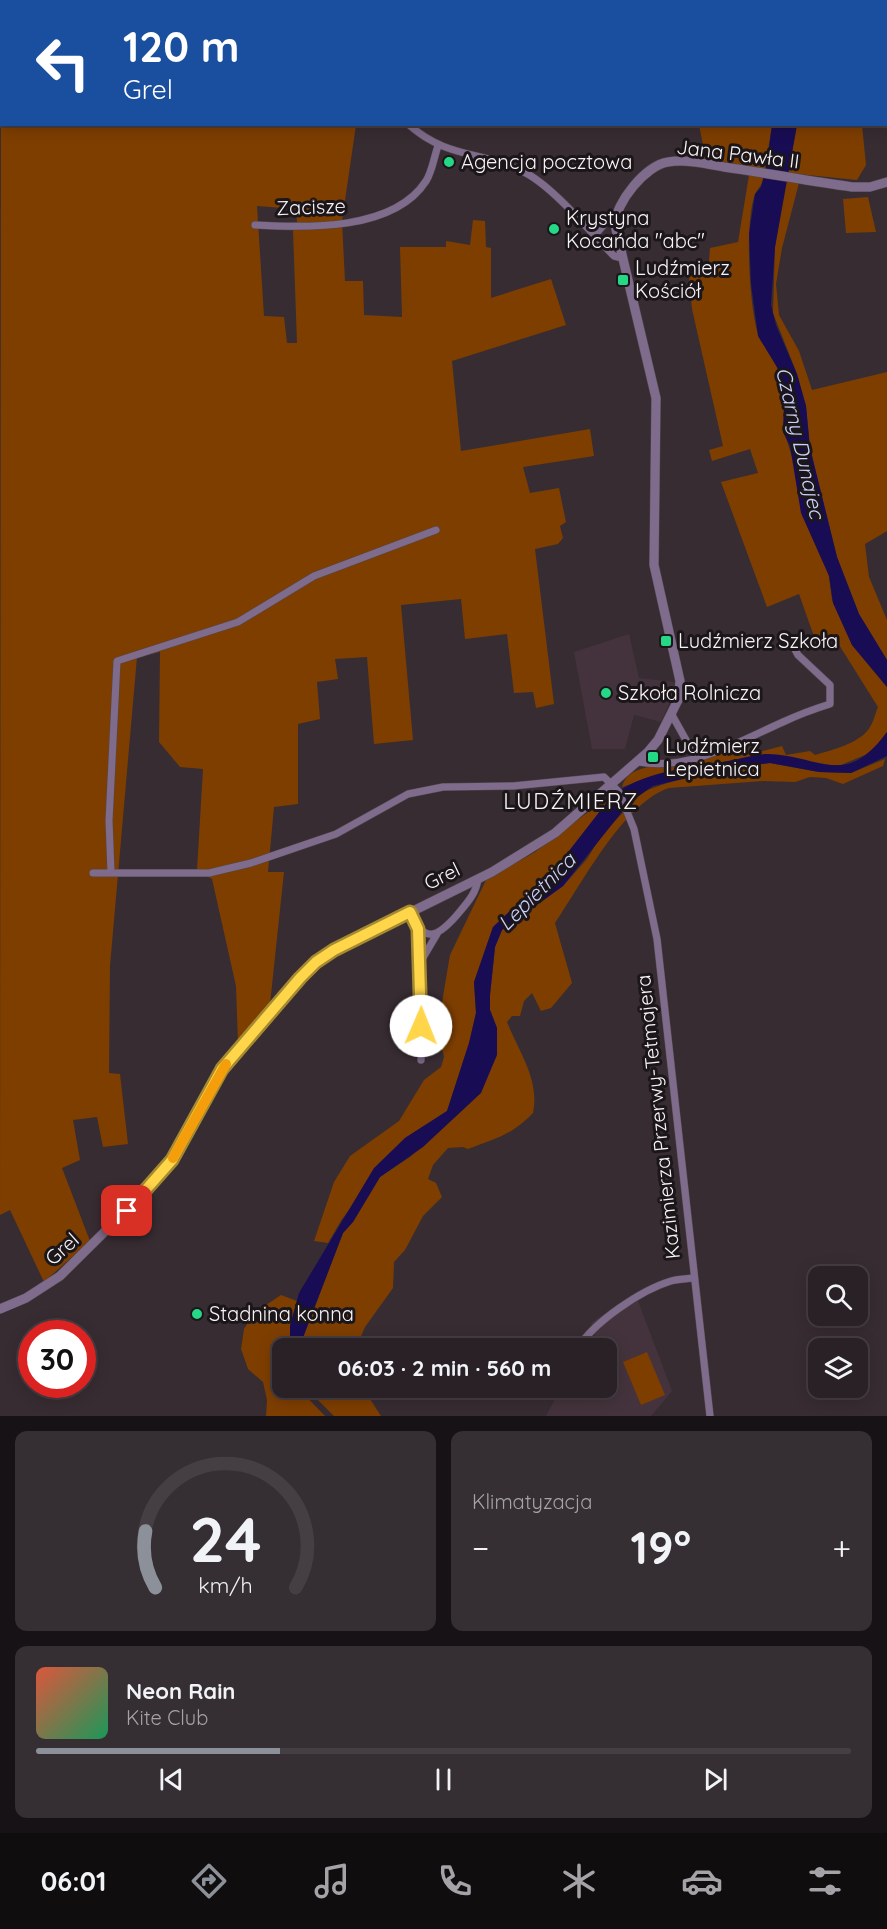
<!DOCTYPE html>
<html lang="pl">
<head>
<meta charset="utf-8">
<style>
  body { margin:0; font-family:Quicksand,sans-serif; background:#352e32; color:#f1f3f6; height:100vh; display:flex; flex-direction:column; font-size:22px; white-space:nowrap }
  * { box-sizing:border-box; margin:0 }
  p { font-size:20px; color:#a5a3a7 }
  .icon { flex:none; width:33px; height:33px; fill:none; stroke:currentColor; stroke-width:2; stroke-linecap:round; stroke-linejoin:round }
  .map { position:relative; height:1416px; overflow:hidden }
  .panel { display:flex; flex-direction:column; gap:15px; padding:15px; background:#171215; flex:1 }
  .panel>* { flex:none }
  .guide { position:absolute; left:0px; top:0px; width:888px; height:126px; box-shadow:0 3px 15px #0003,0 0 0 2px #453e43; background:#1a4fa0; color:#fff; overflow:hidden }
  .fabs { position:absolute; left:808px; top:1266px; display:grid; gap:12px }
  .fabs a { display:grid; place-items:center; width:60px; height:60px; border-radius:12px; background:#292126; box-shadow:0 3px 15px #0003,0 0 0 2px #453e43; font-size:30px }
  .speed { position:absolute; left:18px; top:1320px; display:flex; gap:12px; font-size:30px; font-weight:700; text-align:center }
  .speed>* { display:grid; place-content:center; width:78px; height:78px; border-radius:50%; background:#292126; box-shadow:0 3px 15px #0003,0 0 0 2px #453e43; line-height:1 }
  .speed .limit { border:9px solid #d22; background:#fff; color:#111 }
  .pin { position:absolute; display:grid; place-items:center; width:51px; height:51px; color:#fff; margin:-26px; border-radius:12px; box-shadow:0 3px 9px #0006 }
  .me { position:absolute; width:66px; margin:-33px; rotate:1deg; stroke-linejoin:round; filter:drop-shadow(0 0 4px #0008) }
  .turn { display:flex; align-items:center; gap:21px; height:126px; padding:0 24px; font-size:27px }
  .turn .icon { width:78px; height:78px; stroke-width:2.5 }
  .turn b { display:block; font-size:42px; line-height:51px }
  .big { font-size:45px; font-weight:700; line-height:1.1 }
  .panel .tile { flex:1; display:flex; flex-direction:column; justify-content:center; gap:9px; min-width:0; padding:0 21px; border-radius:12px; background:#352e32 }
  .panel .dial { align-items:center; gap:0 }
  .dial svg { height:156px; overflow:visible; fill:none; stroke:#453e43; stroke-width:7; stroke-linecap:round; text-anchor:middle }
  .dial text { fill:#f1f3f6; stroke:none }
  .song { display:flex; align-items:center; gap:18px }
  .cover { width:72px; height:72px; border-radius:9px; background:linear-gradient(135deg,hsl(10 70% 55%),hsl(150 70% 35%)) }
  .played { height:6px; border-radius:3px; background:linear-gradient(90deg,#8c9099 30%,#453e43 30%) }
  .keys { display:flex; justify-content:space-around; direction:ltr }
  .heat { display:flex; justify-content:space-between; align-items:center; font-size:33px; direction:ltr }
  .panel .tiles { flex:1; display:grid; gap:15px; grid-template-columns:1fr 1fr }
  .tile:last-child { grid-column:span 2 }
  .trip { position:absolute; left:272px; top:1338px; width:345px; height:60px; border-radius:12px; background:#292126; box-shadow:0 3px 15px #0003,0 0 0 2px #453e43; font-weight:700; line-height:60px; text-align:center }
  .tab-bar { display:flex; height:96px; justify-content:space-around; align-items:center; background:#100d0f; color:#a5a3a7 }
  .tab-bar .icon { width:42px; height:42px }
  .tab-bar .on { color:#8c9099 }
  .tab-bar b { font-size:27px; color:#f1f3f6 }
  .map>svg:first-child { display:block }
  .built { fill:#44333c }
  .green { fill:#7e3e00; fill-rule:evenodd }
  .water { fill:#180d54 }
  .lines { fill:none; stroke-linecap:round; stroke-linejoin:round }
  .stream { stroke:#180d54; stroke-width:2 }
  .minor-casing { stroke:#52484d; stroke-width:8 }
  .tertiary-casing { stroke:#52484d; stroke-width:10 }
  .minor { stroke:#7f6b8b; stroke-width:7 }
  .tertiary { stroke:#7f6b8b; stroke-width:9 }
  .route-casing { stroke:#a68a30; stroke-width:15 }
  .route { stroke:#ffd54a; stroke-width:10 }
  .slow { stroke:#f59e0b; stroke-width:10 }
  .poi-dot { fill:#25d886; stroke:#1b1619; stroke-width:2 }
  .labels { text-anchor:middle; stroke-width:6; stroke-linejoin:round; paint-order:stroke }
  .street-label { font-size:20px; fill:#faf3f6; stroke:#1b1619 }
  .poi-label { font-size:20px; fill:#faf3f6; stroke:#1b1619; text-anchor:start }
  .water-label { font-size:21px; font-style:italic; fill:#ccd1fc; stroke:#1b1619 }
  .quarter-label { font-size:22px; letter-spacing:1.5px; fill:#faf3f6; stroke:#1b1619 }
</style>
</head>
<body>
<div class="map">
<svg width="887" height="1416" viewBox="0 0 887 1416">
  <rect width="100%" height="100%" fill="#372c32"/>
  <!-- built -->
  <g class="built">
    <path d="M629,634L639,678L674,682L673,695L661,722L634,715L625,749H592L574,652Z"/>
    <path d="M635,1293L672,1391L651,1416H546L561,1388H606V1348H583L595,1336L591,1323Z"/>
  </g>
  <!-- green -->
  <g class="green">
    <path d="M462,0H785V1L463,2Z"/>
    <path d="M1,3L2,124L356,125L342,221L345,281H363L364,315L402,317L400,247H446V241L470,245L473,220L485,221L486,247L491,248V298L551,279L566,325L452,361L461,451L590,429L594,456L523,467L530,493L559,488L566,522L560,526L563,538L558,544L535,549L554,704L536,708L533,692L514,693L507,634L465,639L461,599L401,605L413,740L374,744L367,657L335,659L338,679L317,682L320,719L298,724V804L274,807L268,872H284L270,1004L238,1043L236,986L212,879L197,870L203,769L180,767L159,742L160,652L137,657L110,966L109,1073L120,1074L128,1144L103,1147L97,1117L73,1120L80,1160L62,1168L90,1241L44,1282L10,1210L0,1215ZM257,206L296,209L297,222L293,231L297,343H287L284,317L264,316Z"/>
    <path d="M699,125H772L765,169L690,156L703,145Z"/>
    <path d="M797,125H862L866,165L857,180L788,173Z"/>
    <path d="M749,175L764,177C762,186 756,190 754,197C745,227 749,304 758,334C760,342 768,349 772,357C784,376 786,407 783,428L829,576L832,600L852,645L887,687V732L872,752L841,765H818L767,754L668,772L622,787C628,762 668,766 688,762C707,758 728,751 746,743L751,754L782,746L786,755L810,751L815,755C832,750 857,744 868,730C873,724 875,714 878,707L836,640L817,645L799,594L767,607L721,482L758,473L750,449L712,461L709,450L723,446L692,309L689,276L708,274L710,248L738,242Z"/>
    <path d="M786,181L799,183L782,248L776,284L779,315L799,351L812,390L887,372V531L865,544L869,577L887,620V660L859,614L837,557L810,448L806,406L797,374L773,313L775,247Z"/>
    <path d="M868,197L876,232L846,233L843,199Z"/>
    <path d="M885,759L883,766L843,784L826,778L810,777L795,782L763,781L669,788C623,803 582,884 555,923L572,983L551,1008L541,1011L532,993L524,1001L520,1016H512L507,1022C519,1052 540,1080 533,1113C512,1135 495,1139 468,1149L463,1147L448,1148L433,1165L428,1179L436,1183L442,1197L423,1216L405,1250L394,1262L393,1288L365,1327L356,1348H299L343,1233L353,1222L380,1177L410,1157L438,1132L497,1028L490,1010V995L495,947L502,930L563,886L587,859L601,836L642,792L681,778L731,768L770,763L819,772L851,773Z"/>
    <path d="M608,797H611L555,869L493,927L474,982L476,1013L469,1043L447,1111L405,1138L342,1219L328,1243L314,1241L334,1182L350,1156L399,1121L424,1080L441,1067L444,1057L440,1040V1014L450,955L486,880L535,852Z"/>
    <path d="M281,1295L297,1301L290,1326V1348H282V1388H298L325,1416H266L267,1400L263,1382L248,1369L241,1349L244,1329L254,1313Z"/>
    <path d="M647,1352L665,1395L641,1405L623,1362Z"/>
    <path d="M306,1388H363L381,1416H334Z"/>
  </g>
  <!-- water -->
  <g class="water">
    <path d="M772,125H797L775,247L771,305L776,325L797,374L806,406L810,448L837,557L859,614L887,660V687L852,645L833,603L829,576L801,513L790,446L783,432L784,404L778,369L758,336L751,284L749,234L755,194L761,187L767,163Z"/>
    <path d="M887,732V756L851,773L819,772L770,763L731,768L653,786L629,803L563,886L502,930L495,947L490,995V1010L497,1028V1055L481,1093L423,1147L380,1177L353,1222L343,1233L299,1348H290V1326L299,1293L374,1168L405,1138L447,1111L469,1043L476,1013L474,982L493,927L555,869L611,797C641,771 690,768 728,761C740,759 755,754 768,754C822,756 845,789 887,732Z"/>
  </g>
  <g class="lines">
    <!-- stream -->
    <path class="stream" d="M883,0L885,2"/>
    <!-- minor casing -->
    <g class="minor-casing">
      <g id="minor">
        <path d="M275,0L277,2"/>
        <path d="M408,124C447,159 481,151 522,171C552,185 590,232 614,256L622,258"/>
        <path d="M255,225C306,228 394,231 426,181C432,172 434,157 438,146"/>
        <path d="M594,236L608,220L615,217"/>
        <path d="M672,715L696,758"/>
        <path d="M639,762C690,771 738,742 783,722C798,715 814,709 830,704V685L798,655L790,640"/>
        <path d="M111,872L109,821L117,661L238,622L314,576L436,530"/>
        <path d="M93,873H209L251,863L336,834L408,794L443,787L513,786L604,777L619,792L634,829L657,939L710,1416"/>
        <path d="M410,912C424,944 437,938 457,915C467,903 476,894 478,879"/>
        <path d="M419,929L422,994L421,1060"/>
        <path d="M421,961L437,934"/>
        <path d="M578,1348C594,1322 641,1290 671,1281C678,1279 686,1279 694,1278"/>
        <path d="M555,1396L559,1388"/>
      </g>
    </g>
    <!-- tertiary casing -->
    <g class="tertiary-casing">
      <path id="tertiary" d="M0,1309L26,1298L60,1276L160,1177L172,1160L222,1069L316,962L334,950L492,872L555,833L648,752L658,740L678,700L680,681L654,565L656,398L615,225C615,203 646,165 668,162C686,159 707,164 724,167C766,173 809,181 852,187H870L887,182"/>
    </g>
    <!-- minor -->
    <use href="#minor" class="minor"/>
    <!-- tertiary -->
    <use href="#tertiary" class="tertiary"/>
  </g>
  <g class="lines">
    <!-- route casing -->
    <g class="route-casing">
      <path id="route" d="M127,1211L172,1160L222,1069L300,978L316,962L334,950L410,912L418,929L421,1026"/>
    </g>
    <!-- route -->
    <use href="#route" class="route"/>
    <!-- slow -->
    <path class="slow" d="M173,1158L226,1064"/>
  </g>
  <!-- markers -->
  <g class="poi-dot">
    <circle cx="449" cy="162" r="6"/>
    <circle cx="554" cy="229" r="6"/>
    <rect x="617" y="274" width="12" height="12" rx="3"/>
    <rect x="660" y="635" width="12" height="12" rx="3"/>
    <circle cx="606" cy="693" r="6"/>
    <rect x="647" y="751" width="12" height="12" rx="3"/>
    <circle cx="197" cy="1314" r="6"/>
  </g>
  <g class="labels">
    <!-- street labels -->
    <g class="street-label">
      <text transform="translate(738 154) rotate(7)" y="7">Jana Pawła II</text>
      <text transform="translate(311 207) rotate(-2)" y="7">Zacisze</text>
      <text transform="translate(442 876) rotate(-26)" y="7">Grel</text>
      <text transform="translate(658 1117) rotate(-96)" y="7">Kazimierza Przerwy-Tetmajera</text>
      <text transform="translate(62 1249) rotate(-42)" y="7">Grel</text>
    </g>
    <!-- poi labels -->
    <g class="poi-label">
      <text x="461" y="169">Agencja pocztowa</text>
      <text x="566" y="225">Krystyna<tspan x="566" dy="23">Kocańda "abc"</tspan></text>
      <text x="635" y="275">Ludźmierz<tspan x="635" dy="23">Kościół</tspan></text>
      <text x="678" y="648">Ludźmierz Szkoła</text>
      <text x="618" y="700">Szkoła Rolnicza</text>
      <text x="665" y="753">Ludźmierz<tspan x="665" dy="23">Lepietnica</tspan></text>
      <text x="209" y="1321">Stadnina konna</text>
    </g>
    <!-- water labels -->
    <g class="water-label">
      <text transform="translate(800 443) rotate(77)" y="7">Czarny Dunajec</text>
      <text transform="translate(537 892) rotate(-45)" y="7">Lepietnica</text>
    </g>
    <!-- quarter labels -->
    <g class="quarter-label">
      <text x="571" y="809">LUDŹMIERZ</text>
    </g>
  </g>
</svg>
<div class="fabs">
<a><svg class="icon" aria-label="search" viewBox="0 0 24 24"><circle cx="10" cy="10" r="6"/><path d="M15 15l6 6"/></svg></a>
<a><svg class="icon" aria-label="layers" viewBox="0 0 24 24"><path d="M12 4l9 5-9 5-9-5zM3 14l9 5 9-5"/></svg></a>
</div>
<div class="speed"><div class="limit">30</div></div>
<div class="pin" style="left:127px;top:1211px;background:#d93025"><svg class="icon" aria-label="arrive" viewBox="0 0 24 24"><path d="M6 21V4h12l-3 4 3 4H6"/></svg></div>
<svg class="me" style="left:421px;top:1026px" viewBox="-20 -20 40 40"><circle r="19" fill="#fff"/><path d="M0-13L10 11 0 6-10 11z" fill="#ffd54a"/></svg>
<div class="trip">06:03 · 2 min · 560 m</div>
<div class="guide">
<div class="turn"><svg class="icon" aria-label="left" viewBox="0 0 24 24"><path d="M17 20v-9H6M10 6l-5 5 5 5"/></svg><div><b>120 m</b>Grel</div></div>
</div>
</div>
<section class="panel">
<div class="tiles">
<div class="tile dial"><svg viewBox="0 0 100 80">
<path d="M14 69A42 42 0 1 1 86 69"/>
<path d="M14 69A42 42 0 0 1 9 40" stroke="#8c9099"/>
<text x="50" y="56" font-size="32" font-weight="700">24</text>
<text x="50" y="72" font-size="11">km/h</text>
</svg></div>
<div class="tile"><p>Klimatyzacja</p>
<div class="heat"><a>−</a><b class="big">19°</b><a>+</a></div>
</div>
<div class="tile">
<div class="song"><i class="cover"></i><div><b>Neon Rain</b><p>Kite Club</p></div></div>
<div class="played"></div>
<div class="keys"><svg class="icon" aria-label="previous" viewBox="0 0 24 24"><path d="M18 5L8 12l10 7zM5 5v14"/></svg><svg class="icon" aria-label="pause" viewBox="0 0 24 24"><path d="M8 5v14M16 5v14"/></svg><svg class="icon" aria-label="next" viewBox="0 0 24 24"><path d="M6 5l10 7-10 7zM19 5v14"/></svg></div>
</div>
</div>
</section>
<nav class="tab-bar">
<b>06:01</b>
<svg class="icon on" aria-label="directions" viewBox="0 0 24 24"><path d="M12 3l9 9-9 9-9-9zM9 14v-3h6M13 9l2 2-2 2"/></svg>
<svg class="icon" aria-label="music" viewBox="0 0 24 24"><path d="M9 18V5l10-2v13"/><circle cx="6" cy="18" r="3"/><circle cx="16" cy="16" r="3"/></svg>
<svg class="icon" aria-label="phone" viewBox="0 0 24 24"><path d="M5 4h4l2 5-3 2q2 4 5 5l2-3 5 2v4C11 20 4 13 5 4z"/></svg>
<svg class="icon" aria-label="climate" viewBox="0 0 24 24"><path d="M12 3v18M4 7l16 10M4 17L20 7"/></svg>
<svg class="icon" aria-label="car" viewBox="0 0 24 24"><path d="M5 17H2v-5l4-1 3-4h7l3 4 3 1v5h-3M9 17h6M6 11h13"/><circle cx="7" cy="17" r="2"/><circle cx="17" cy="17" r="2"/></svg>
<svg class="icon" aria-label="filters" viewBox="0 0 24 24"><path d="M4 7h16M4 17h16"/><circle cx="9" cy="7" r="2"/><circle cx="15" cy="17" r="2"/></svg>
</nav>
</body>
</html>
